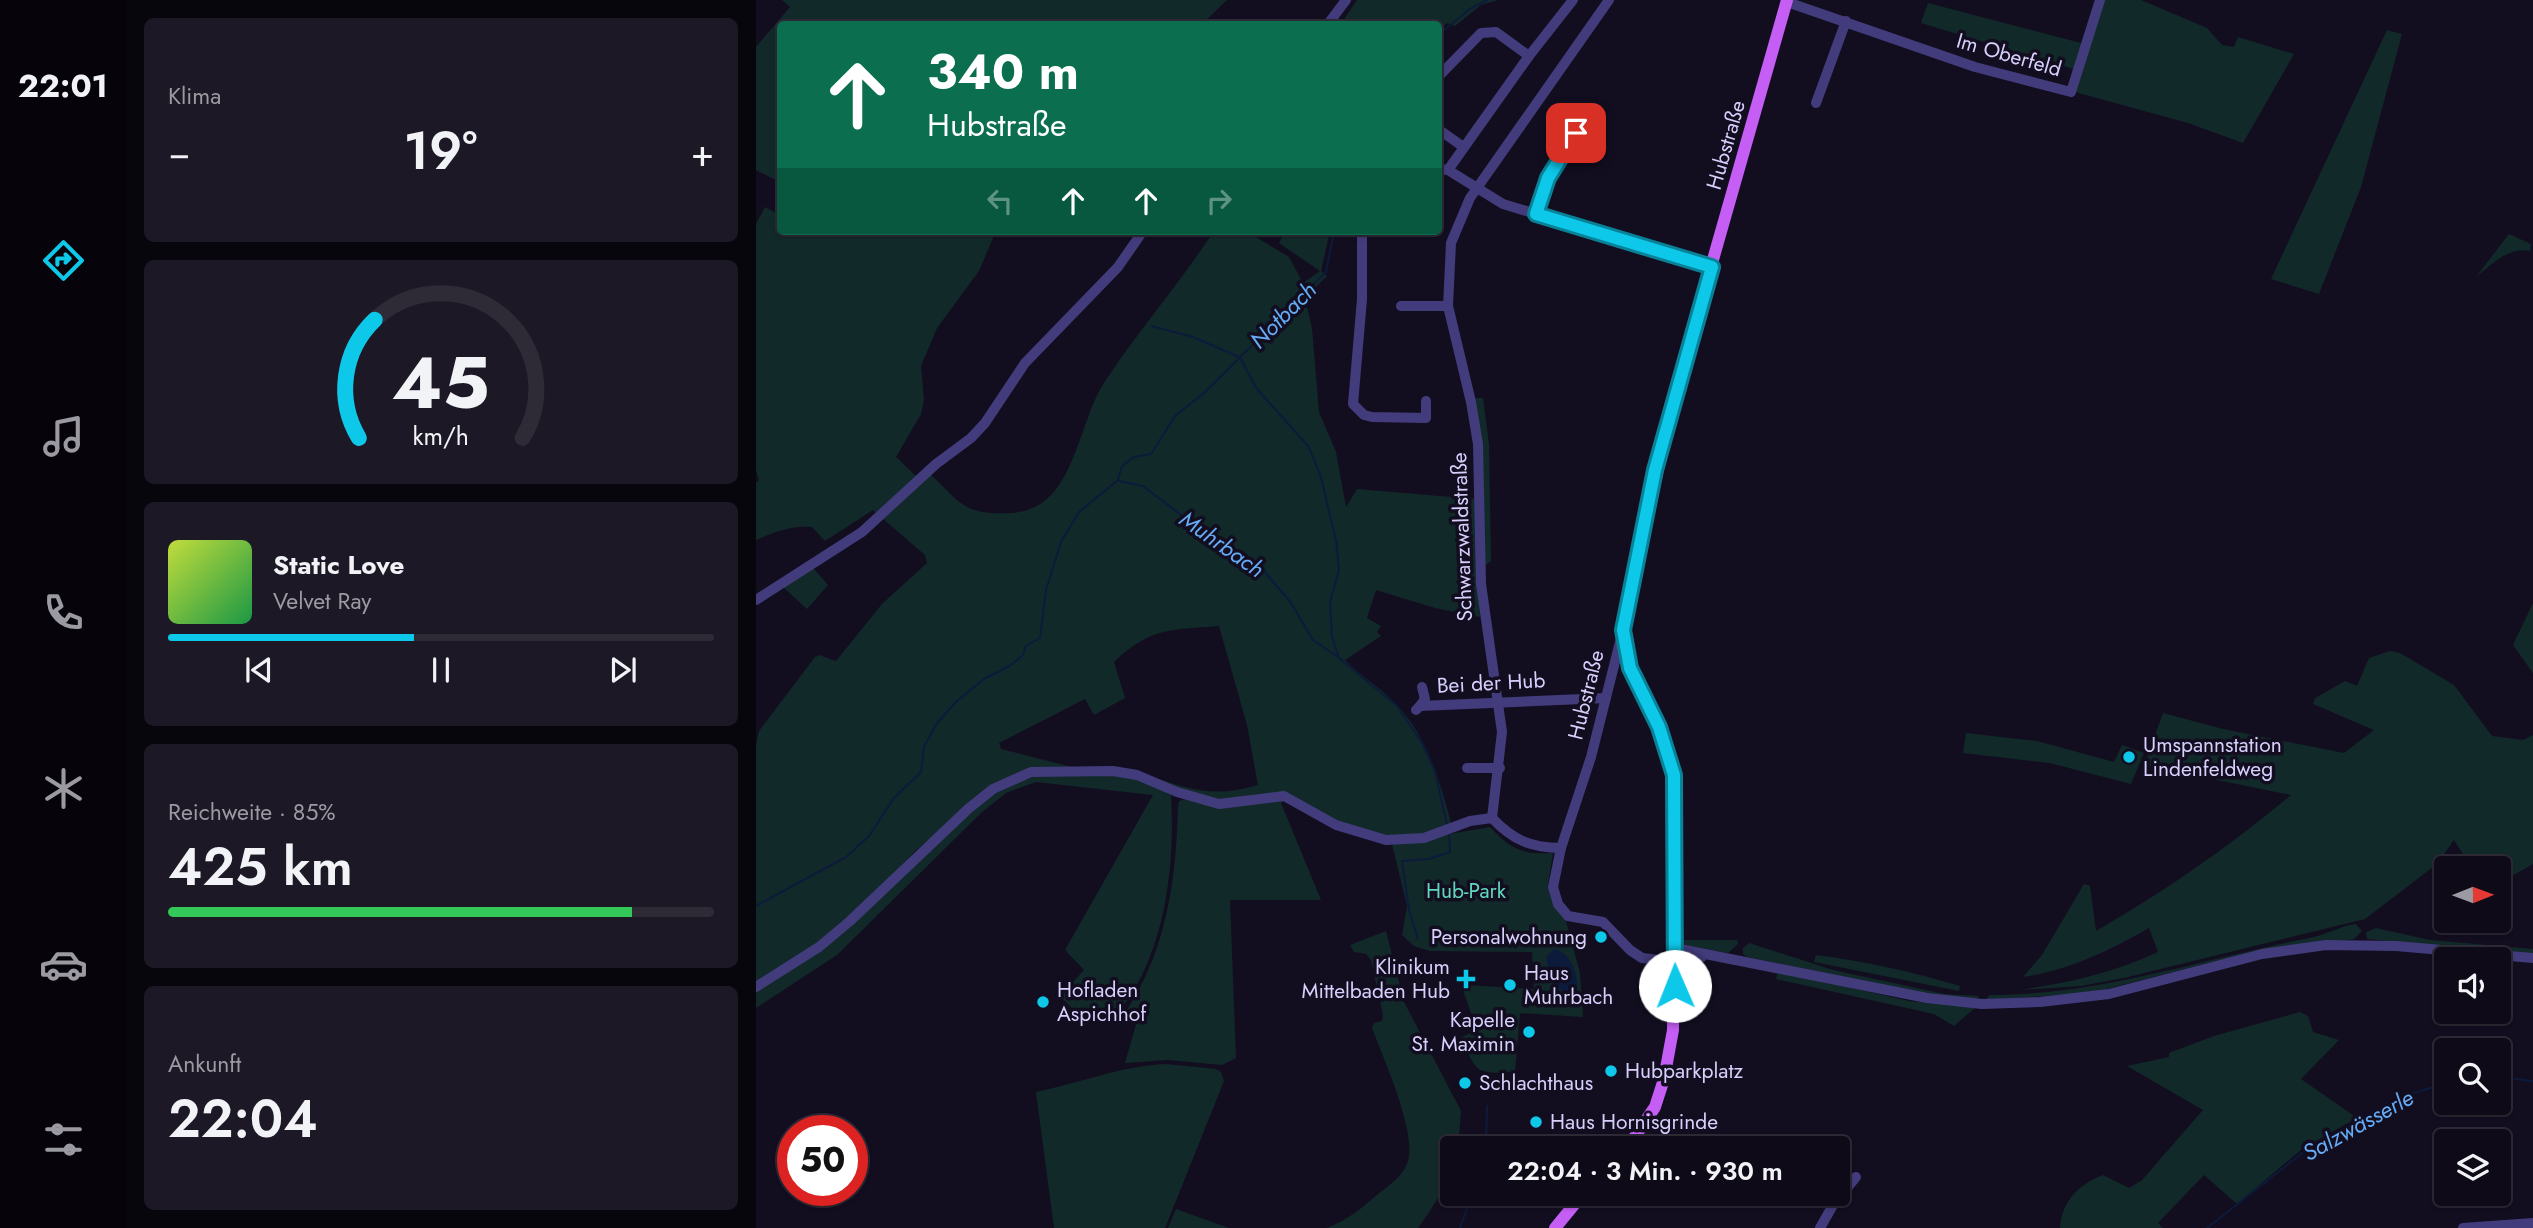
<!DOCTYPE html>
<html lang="de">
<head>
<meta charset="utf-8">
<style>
  body { margin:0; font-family:Jost,sans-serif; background:#1c1825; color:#f1f3f6; height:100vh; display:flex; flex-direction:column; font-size:26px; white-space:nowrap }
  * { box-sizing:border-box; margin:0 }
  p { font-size:23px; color:#9b9aa2 }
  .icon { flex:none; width:38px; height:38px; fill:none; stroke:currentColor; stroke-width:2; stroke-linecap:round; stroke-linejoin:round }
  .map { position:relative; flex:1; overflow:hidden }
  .details { display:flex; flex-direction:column; gap:18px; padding:18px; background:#08060d; width:630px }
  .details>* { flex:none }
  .hud { position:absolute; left:21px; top:21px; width:665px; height:214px; border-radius:7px; box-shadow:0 2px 5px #0004,0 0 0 2px #2e2b37; background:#0b6e4f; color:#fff; overflow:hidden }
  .needle { width:46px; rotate:89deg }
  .buttons { position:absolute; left:1678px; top:856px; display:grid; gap:14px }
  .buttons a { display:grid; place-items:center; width:77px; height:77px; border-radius:7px; background:#0e0a18; box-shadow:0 2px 5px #0004,0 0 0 2px #2e2b37; font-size:35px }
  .speed { position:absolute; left:21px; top:1115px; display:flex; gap:14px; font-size:35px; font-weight:700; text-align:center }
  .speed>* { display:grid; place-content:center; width:91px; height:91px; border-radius:50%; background:#0e0a18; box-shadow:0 2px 5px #0004,0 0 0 2px #2e2b37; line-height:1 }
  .speed .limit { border:10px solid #d22; background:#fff; color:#111 }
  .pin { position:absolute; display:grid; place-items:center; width:60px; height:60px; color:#fff; margin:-30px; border-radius:14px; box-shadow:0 4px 10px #0006 }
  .me { position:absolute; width:77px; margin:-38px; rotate:359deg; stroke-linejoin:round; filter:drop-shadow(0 0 5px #0008) }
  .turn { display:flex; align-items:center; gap:24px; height:147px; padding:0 35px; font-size:32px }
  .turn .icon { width:91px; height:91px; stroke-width:2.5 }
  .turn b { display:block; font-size:49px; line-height:60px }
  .lanes { display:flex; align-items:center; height:66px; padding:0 35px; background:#0003; justify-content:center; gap:35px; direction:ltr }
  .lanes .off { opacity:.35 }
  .big { font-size:52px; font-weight:600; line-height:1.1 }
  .details .tile { flex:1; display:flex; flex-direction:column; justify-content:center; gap:10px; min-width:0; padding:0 24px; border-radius:10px; background:#1c1825 }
  .details .dial { align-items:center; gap:0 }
  .dial svg { height:182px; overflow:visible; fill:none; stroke:#2e2b37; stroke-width:7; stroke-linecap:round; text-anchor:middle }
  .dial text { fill:#f1f3f6; stroke:none }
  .song { display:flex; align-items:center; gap:21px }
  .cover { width:84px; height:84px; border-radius:10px; background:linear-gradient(135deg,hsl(70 70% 55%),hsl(140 70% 35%)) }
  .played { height:7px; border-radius:4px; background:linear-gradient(90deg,#0ec8ea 45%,#2e2b37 45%) }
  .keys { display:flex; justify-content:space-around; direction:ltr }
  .heat { display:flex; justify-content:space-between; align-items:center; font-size:38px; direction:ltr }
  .charge { height:10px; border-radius:5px; background:linear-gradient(90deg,#34c759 85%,#2e2b37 0) }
  .trip { position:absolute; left:684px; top:1136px; width:410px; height:70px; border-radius:7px; background:#0e0a18; box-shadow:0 2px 5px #0004,0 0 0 2px #2e2b37; font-weight:600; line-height:70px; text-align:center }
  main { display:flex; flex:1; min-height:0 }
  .dock { display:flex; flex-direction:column; width:126px; justify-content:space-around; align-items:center; background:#06040a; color:#9b9aa2 }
  .dock .icon { width:49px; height:49px }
  .dock .current { color:#0ec8ea }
  .dock b { font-size:32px; color:#f1f3f6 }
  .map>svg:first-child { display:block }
  .green { fill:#12292a }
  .water { fill:#0c1b3b }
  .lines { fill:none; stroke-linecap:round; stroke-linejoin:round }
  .stream { stroke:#0c1b3b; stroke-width:2 }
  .minor { stroke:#423c7c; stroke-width:10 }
  .major { stroke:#c55ef5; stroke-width:12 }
  .route-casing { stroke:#098298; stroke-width:18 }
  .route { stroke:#0ec8ea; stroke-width:12 }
  .poi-dot { fill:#0ec8ea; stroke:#120e20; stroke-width:2.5 }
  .labels { text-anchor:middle; stroke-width:7; stroke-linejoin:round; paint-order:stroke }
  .street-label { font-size:21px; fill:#d8d0fc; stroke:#120e20 }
  .poi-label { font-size:21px; fill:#d8d0fc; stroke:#120e20; text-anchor:start }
  .park-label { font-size:21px; fill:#61d7c0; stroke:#120e20 }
  .water-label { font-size:23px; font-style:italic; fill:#65abf6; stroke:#120e20 }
</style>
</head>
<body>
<main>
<nav class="dock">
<b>22:01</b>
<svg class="icon current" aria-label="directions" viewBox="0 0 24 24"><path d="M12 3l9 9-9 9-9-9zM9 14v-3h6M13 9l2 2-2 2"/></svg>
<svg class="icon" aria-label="music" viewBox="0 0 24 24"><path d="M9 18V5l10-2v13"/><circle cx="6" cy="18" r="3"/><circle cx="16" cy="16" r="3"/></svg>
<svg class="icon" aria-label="phone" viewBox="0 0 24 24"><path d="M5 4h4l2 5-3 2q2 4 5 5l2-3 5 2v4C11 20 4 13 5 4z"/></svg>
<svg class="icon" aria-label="climate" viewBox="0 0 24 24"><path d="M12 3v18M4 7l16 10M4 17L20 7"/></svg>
<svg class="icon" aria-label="car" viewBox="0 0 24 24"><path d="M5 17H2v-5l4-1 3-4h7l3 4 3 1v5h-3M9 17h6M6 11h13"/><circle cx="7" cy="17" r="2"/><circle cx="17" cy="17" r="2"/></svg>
<svg class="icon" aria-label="filters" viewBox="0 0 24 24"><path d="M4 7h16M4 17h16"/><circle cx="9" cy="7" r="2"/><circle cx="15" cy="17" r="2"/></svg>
</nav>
<section class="details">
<div class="tile"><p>Klima</p>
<div class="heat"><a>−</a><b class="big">19°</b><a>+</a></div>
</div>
<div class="tile dial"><svg viewBox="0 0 100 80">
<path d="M14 69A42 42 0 1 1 86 69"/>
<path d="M14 69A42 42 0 0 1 21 17" stroke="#0ec8ea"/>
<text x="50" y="56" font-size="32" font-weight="700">45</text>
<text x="50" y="72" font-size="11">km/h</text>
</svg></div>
<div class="tile">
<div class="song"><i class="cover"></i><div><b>Static Love</b><p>Velvet Ray</p></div></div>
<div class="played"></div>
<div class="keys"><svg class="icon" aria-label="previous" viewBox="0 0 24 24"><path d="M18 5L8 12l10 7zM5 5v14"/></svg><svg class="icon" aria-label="pause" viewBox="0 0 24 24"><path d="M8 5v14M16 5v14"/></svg><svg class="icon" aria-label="next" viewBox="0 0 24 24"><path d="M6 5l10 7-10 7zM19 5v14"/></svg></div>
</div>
<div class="tile"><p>Reichweite · 85%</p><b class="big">425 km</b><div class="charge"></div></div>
<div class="tile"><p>Ankunft</p><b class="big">22:04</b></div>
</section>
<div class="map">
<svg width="1777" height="1228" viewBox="0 0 1777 1228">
  <rect width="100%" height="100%" fill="#120e20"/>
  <!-- green -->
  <g class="green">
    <path d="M26,0H471L446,24H24V182L0,170V47L34,7Z"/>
    <path d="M601,0H742L725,5L699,26L691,23L683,30L682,24H588L587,21Z"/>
    <path d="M1348,0H1385L1451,28L1466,45L1478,47L1482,37L1538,54L1487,143L1432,123L1319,92Z"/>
    <path d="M1172,3L1329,44L1321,70L1165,23Z"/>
    <path d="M1631,30L1646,34L1605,187L1563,294L1515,279Z"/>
    <path d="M9,207L24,215V231H240L223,271L181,328L165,366L168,400L165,414L140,457L162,478L123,516L117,510L69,541L56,527C36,525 18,532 0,540V483L3,480L0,470V224Z"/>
    <path d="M458,231H502L500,237L533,257L547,283L564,271L523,243L529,231H574L565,271L571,276L549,298L556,328L563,412L580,452L590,507L601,489L719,499L724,617L679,608L620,590L611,618L625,626L621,632L625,636L589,660C604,676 624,687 639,703C672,737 684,782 696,826L675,833L633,838L601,829L518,793L474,801L451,799L394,776C436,790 458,798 502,785L491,725L463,626C414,630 395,627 358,662L369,698L338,715L329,699L243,743L245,749L320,768L270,770L235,787L159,851L100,912L63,944L0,985V744L3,731L59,657L63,655L80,661L126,604L171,563L169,555L126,518L173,473C205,503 207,515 254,513C319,511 320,426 348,383C382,331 424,283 458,231Z"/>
    <path d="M1753,234L1775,244L1774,251C1753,246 1735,265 1720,277Z"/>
    <path d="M719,398H727L733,444L735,561L728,566Z"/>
    <path d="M57,568L72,585L51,609L26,586Z"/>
    <path d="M1777,603V673L1757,645Z"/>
    <path d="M1634,651L1644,653L1698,685L1736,736L1767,740L1777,735V864L1743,883V868H1716L1698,840L1681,864L1609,919L1372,977L1325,986L1263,990C1312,983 1357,973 1402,952L1393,928C1352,951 1314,970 1267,977L1286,955L1328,884L1334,886L1340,931C1409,891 1473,847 1535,795L1388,765L1407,713L1467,729L1588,753L1618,730L1557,704L1559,698L1589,681L1601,686L1613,658Z"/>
    <path d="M1210,733L1281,741L1358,762L1366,745L1388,753L1375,784L1294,763L1207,753Z"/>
    <path d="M333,773L377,777L415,795C419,865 410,951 365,1009L336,1020L319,1011L304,996L328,970L309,950L397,795L280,782L250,793L225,813L81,955L0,1008V991L48,960L228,799L277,774Z"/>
    <path d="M430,799L530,800L525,803L565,900H474L480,1058L466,1065L412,1060L369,1063L383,1014L371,1010C411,948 420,879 422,807L423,801Z"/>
    <path d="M734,827C754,849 767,855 797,853L792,884L798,905L810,921L824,973L827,1017L764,1013L759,1072C718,1074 723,1074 704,1038L721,1030L708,993L709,985L778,989L776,952L674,951L658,946L646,935L651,906L636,844Z"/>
    <path d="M1600,924L1606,931L1598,939L1502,950L1335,993L1230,1000L1233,995C1347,995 1443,959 1554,938C1570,935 1584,926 1600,924Z"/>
    <path d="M1620,928L1674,940L1777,949V954L1611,939L1610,932Z"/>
    <path d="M630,931L648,1002L705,1111L702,1148H696C696,1179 680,1203 662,1228H571C591,1220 605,1209 621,1195C632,1186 646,1177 651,1164C663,1136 627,1058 616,1028L618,1023L626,1021L627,1015L615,960L610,954L598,952L594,945Z"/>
    <path d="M925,940H981L982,944L972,953L929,945Z"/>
    <path d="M993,943L1077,970L1188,994L1223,996L1220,1000L1179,996L992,957L987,954V948Z"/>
    <path d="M1060,955C1109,961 1156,972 1204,986L1203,991L1058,962Z"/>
    <path d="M1022,971L1153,1001L1220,1007L1198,1026L1178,1014L1020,979Z"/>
    <path d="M1544,1012L1552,1016L1557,1032L1583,1040L1545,1079L1601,1118L1546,1149L1481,1204L1448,1175L1402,1223L1407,1228H1304C1306,1201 1322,1185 1347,1175L1373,1188L1386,1180L1447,1110L1371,1066L1413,1057V1053L1458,1036Z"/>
    <path d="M410,1064L460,1069L465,1072L468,1081L409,1228H298L280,1092C324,1083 365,1066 410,1064Z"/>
    <path d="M420,1209L473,1228H412Z"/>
  </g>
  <!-- water -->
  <path class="water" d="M798,949C815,952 823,976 821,992L814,997C802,991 789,970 791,956Z"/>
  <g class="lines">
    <!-- stream -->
    <g class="stream">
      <path d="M682,35L714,9L731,0"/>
      <path d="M395,326L437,337L483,357"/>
      <path d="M485,359L500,388L553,447L565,477L580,541L583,570L574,602L576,637L583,658L641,706L666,743L679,771L691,825"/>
      <path d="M363,481L387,486L476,554L508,571L535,603L557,640L582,657"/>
      <path d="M0,906L90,857L113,836L138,798L165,772L168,747L181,723L201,701L228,679L255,665L267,655L270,646L284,638L290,590L305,542L323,512L362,480L366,466L378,457L395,454L419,416L448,393L570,272L578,231"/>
      <path d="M662,939L653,910L646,861L673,859L694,852L693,834"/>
      <path d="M1743,1077L1777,1081"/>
      <path d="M730,1148L731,1106"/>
      <path d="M704,1228L716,1194"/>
      <path d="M1451,1228L1559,1143L1652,1095L1690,1083"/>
    </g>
    <!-- minor -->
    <g class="minor">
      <path d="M1031,2L1219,67L1315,92L1344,0"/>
      <path d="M572,24L590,0"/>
      <path d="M682,77L725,33L740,32L773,56"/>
      <path d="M1060,103L1090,21"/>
      <path d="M682,129L706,146"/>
      <path d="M682,169L692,170L747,204L956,267"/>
      <path d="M692,170L773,56L817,0"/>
      <path d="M780,214L792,178L820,133"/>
      <path d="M606,231V299L597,404L608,415L616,417L670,418V401"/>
      <path d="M645,306H692"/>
      <path d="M0,600L106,532L180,464L215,438L229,423L269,363L362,267L387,231"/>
      <path d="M867,630L835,757L805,848L797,887L802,904L812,916L847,922L874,950L886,958L912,961L946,957"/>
      <path d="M664,706L669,699L666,687"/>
      <path d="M660,710L664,706L850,698"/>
      <path d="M711,768H744"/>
      <path d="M736,818L746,732L725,584L722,444L715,402L692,306L695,243L714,198L853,0"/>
      <path d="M736,818C758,841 774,847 805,848"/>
      <path d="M919,948L1171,998L1226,1004L1284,1002L1353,994L1506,954L1570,945L1640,946L1777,958"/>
      <path d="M0,987L63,947L94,921L212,809L237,789L275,772L357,771L381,775L421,792L463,804L528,796L580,825L630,840L668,838L714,821L736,818"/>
      <path d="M1064,1228L1077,1205L1100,1177"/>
      <path d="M1707,1228L1777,1223"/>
    </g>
    <!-- major -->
    <g class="major">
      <path d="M871,1148L899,1107L908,1079L917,1030L919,799L912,748L882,686L869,650L870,610L921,386L1031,0"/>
      <path d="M799,1228L827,1194"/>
    </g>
  </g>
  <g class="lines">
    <!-- route casing -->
    <g class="route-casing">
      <path id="route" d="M820,133L792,178L780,214L956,267L899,470L867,630L874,668L903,727L918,775L919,986"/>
    </g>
    <!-- route -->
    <use href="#route" class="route"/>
  </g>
  <!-- markers -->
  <g class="poi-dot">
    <circle cx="1373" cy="757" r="7"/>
    <circle cx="845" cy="937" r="7"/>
    <path d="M706.5 968.5h7v7h7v7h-7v7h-7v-7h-7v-7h7z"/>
    <circle cx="754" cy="985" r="7"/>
    <circle cx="287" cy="1002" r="7"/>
    <circle cx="773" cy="1032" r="7"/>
    <circle cx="855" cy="1071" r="7"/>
    <circle cx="709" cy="1083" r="7"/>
    <circle cx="780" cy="1122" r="7"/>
  </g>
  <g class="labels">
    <!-- street labels -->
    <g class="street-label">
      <text transform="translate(1253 55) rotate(16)" y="7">Im Oberfeld</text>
      <text transform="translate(970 145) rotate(-74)" y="7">Hubstraße</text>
      <text transform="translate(706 537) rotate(-92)" y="7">Schwarzwaldstraße</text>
      <text transform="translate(735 683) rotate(-3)" y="7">Bei der Hub</text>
      <text transform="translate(830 695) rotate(-76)" y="7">Hubstraße</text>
    </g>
    <!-- poi labels -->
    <g class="poi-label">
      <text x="1387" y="752">Umspannstation<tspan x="1387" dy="24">Lindenfeldweg</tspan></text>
      <text x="831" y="944" text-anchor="end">Personalwohnung</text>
      <text x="694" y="974" text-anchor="end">Klinikum<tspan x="694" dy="24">Mittelbaden Hub</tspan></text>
      <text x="768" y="980">Haus<tspan x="768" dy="24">Muhrbach</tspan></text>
      <text x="301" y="997">Hofladen<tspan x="301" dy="24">Aspichhof</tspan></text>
      <text x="759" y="1027" text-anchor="end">Kapelle<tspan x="759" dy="24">St. Maximin</tspan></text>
      <text x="869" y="1078">Hubparkplatz</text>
      <text x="723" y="1090">Schlachthaus</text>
      <text x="794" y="1129">Haus Hornisgrinde</text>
    </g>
    <!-- park labels -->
    <g class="park-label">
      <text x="710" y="898">Hub-Park</text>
    </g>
    <!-- water labels -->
    <g class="water-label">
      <text transform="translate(527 315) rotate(-45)" y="8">Notbach</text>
      <text transform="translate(466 544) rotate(35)" y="8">Muhrbach</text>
      <text transform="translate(1602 1125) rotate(-29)" y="8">Salzwässerle</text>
    </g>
  </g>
</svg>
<div class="buttons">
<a><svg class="needle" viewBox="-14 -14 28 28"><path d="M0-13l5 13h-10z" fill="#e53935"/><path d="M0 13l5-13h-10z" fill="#9b9aa2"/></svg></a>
<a><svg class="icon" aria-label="sound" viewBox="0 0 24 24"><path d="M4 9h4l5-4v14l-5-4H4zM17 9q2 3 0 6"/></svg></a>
<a><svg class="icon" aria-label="search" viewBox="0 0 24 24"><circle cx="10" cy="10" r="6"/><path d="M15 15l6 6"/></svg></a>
<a><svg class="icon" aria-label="layers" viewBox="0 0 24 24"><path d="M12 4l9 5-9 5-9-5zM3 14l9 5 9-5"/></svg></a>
</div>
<div class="speed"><div class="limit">50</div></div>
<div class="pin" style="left:820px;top:133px;background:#d93025"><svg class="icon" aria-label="arrive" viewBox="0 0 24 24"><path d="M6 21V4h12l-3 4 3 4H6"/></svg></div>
<svg class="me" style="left:919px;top:986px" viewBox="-20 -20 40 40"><circle r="19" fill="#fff"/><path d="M0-13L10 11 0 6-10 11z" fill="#0ec8ea"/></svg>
<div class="trip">22:04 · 3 Min. · 930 m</div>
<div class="hud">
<div class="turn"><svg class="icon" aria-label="ahead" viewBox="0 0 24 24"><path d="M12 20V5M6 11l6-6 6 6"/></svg><div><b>340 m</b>Hubstraße</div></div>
<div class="lanes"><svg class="icon off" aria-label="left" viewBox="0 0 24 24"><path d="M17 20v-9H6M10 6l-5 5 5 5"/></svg><svg class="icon" aria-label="ahead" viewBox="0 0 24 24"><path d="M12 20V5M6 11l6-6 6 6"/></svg><svg class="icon" aria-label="ahead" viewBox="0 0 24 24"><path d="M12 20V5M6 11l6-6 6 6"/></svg><svg class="icon off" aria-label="right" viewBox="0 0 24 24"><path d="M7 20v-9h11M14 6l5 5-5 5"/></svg></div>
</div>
</div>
</main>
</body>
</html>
